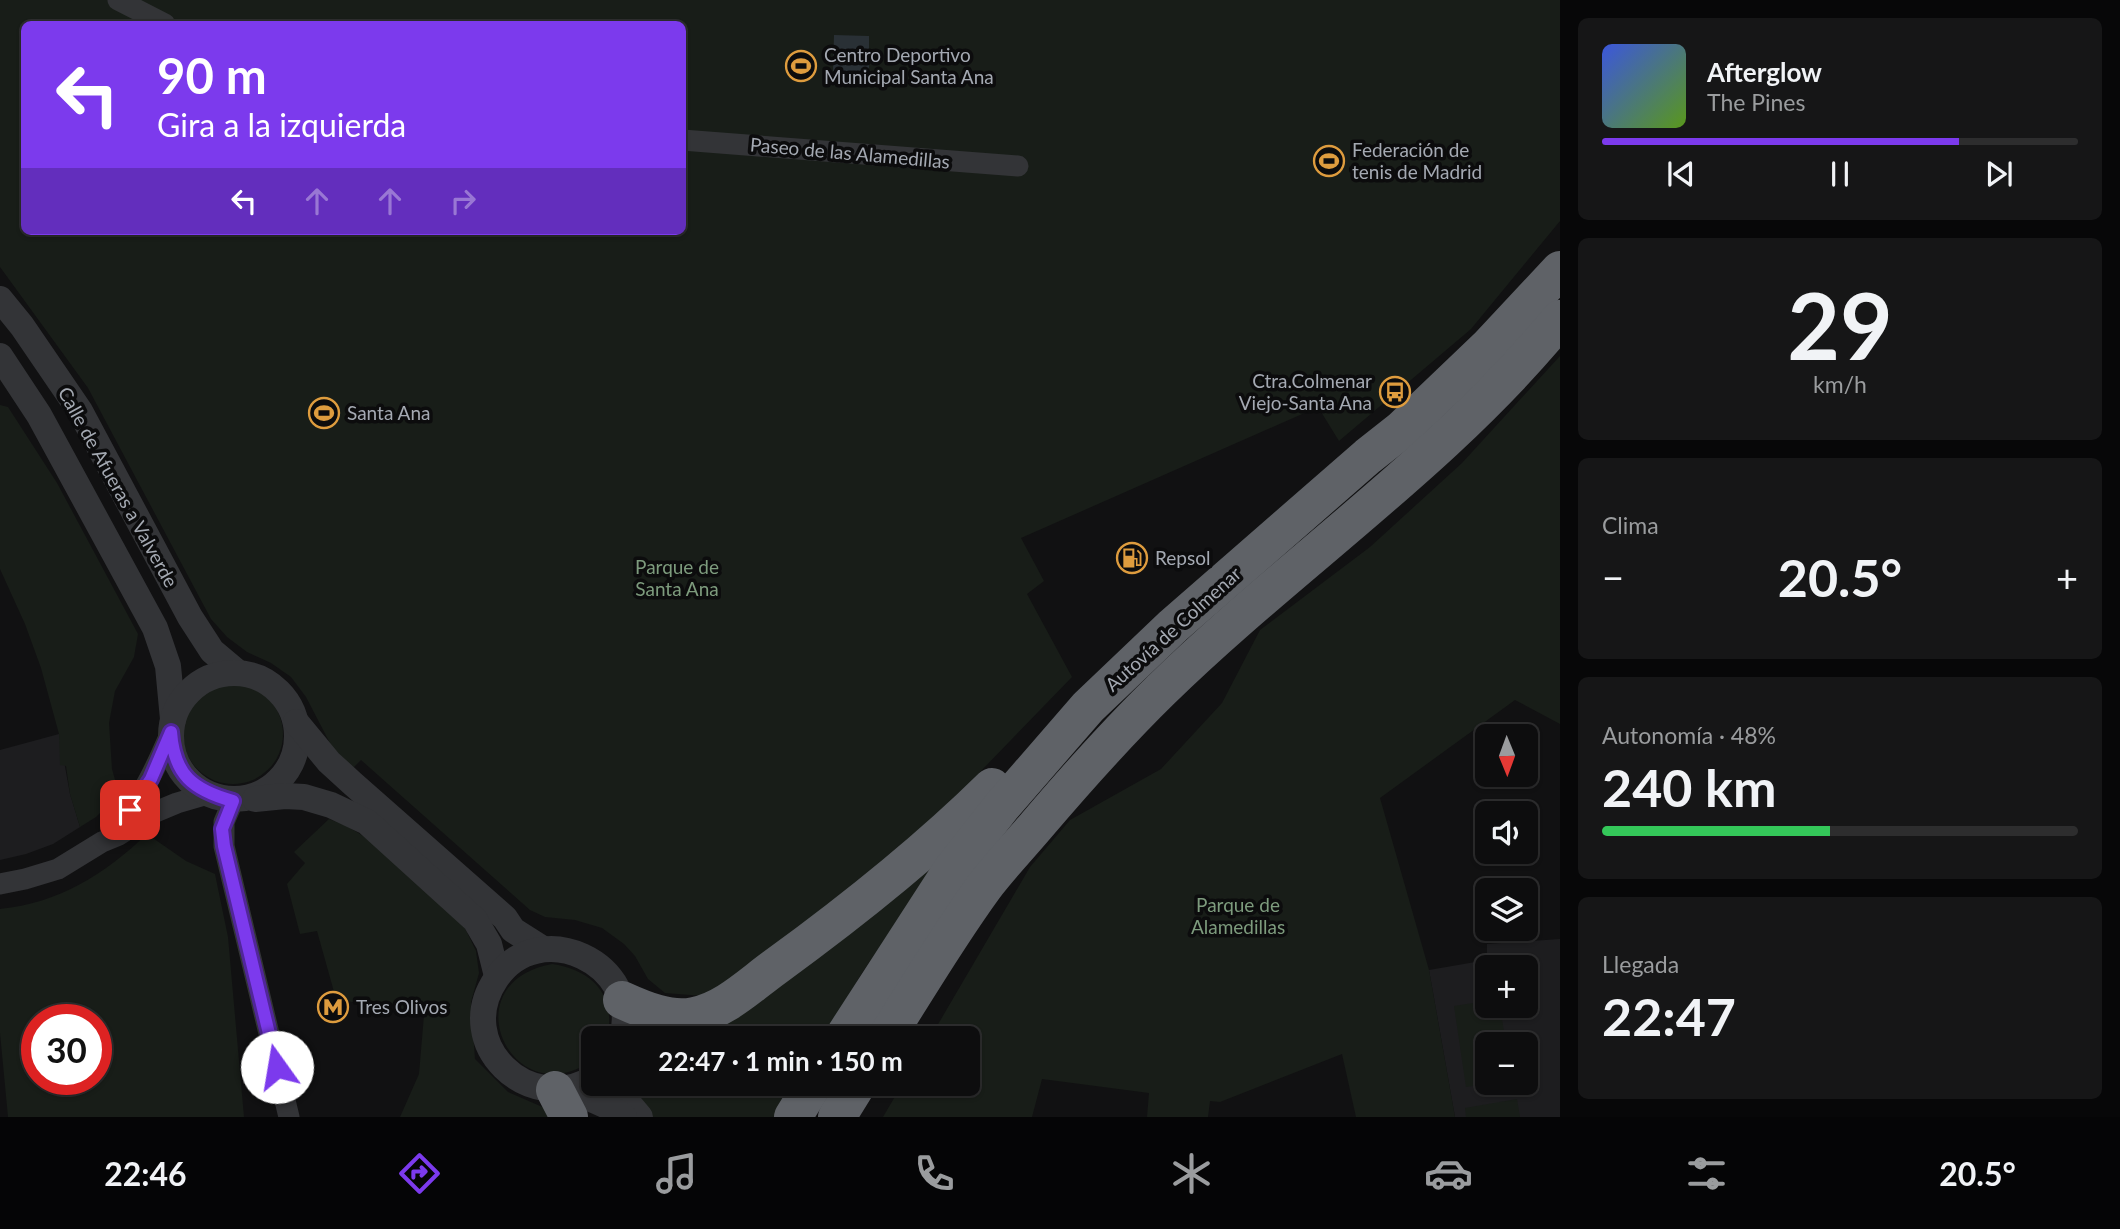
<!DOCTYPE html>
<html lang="es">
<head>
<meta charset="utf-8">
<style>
  body { margin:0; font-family:Lato,sans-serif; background:#161617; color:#f1f3f6; height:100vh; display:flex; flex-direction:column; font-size:26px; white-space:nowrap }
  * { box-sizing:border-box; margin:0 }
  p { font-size:23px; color:#9a9c9e }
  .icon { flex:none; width:38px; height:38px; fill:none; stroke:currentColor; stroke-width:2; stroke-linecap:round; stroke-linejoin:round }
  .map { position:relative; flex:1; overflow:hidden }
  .panel { display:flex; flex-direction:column; gap:18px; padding:18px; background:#070708; width:560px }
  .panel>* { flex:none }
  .hud { position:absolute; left:21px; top:21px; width:665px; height:214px; border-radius:10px; box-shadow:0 2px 5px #0004,0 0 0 2px #2d2d2e; background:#7c3aed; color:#fff; overflow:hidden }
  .needle { width:46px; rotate:179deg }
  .buttons { position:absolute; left:1475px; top:724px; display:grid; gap:14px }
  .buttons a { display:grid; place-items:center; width:63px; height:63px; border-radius:10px; background:#0d0d0e; box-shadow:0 2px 5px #0004,0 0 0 2px #2d2d2e; font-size:35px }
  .speed { position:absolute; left:21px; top:1004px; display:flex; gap:14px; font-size:35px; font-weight:700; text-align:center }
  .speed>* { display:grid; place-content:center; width:91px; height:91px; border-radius:50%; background:#0d0d0e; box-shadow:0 2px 5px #0004,0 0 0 2px #2d2d2e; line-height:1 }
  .speed .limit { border:10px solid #d22; background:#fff; color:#111 }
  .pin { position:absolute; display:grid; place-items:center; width:60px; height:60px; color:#fff; margin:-30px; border-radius:14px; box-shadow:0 4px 10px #0006 }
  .me { position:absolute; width:77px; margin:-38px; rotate:347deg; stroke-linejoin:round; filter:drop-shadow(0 0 5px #0008) }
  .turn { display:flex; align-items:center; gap:24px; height:147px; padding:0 21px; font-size:32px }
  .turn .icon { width:91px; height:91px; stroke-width:2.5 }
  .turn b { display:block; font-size:49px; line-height:60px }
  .lanes { display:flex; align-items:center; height:66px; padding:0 21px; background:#0003; justify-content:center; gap:35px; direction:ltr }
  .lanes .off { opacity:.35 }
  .big { font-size:52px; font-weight:700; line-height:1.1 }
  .panel .card { flex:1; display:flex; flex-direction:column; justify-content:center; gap:10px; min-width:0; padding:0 24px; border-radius:10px; background:#161617 }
  .panel .dial { align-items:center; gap:0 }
  .dial b { font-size:91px; line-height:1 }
  .song { display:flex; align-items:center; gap:21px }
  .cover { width:84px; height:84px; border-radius:10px; background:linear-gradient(135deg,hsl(230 70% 55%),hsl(90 70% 35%)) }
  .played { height:7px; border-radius:4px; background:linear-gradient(90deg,#7c3aed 75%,#2d2d2e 75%) }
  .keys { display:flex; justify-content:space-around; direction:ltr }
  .heat { display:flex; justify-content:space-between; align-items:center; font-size:38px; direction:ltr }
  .charge { height:10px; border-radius:5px; background:linear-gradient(90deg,#34c759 48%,#2d2d2e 0) }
  .trip { position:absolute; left:581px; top:1026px; width:399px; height:70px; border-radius:10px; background:#0d0d0e; box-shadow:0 2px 5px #0004,0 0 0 2px #2d2d2e; font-weight:700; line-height:70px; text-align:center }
  .dock { display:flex; height:112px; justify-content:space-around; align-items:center; background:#050506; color:#9a9c9e }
  .dock .icon { width:49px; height:49px }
  .dock .selected { color:#7c3aed }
  .dock b { font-size:32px; color:#f1f3f6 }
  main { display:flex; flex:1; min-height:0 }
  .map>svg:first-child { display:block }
  .built { fill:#1d1d1f; fill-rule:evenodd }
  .green { fill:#181d18; fill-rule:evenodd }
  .water { fill:#293035 }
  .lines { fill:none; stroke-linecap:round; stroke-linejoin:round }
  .minor { stroke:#333437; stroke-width:21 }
  .tertiary { stroke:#333437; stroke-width:26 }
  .motorway { stroke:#5f6267; stroke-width:38 }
  .route-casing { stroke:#51269a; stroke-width:18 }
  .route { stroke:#7c3aed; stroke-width:12 }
  .labels { text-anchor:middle; stroke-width:7; stroke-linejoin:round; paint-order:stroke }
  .poi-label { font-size:19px; fill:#a4a9b2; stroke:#0c0c0d; text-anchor:start }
  .street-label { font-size:19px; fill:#a4a9b2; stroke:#0c0c0d }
  .park-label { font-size:19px; fill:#7d9b7d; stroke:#0c0c0d }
</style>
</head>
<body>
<main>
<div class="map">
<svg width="1560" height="1117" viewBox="0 0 1560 1117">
  <rect width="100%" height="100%" fill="#111112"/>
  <!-- built -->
  <g class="built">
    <path d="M59,734L70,794L80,827L53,844L26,854L0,860V750Z"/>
    <path d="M1560,939V1117H1455L1429,970L1487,960V944ZM1488,968H1526V1006H1488ZM1488,1045H1526V1083H1488Z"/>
  </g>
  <!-- green -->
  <g class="green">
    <path d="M0,0H1560V221L1471,329L1339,441L1318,407L1021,538L1044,581L1027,594L1072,677L981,771L964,795L716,997L665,993L648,979L635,956L624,944L602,928L575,920L545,917L530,910L361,760L353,768L332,747L306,697L291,677L271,663L247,652L227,637L211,619L88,388L0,267ZM24,24H682V231H24Z"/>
    <path d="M1560,356V724L1515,700L1380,798L1429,970L1455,1117H1356L1342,1054L1220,1102L1210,1101L1208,1117H1147L1149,1093L1042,1079L1032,1117H883L903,1083H968V1038H930L1030,867L1070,820L1161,769L1222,703L1260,630L1370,547L1462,463Z"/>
    <path d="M0,405L8,407L57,483L138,634L134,657L115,691L109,723L112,769L119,794L96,817L80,827L70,794L66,766L60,765L59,734L41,668L25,624L0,569Z"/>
    <circle cx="233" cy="734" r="50"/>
    <path d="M329,819L347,826L368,839L464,926L476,951L479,973L471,1002L475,1059L508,1092L554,1112L557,1117H400L419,1074L424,1015L336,999L317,931L300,934L287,884L305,863L294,852Z"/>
    <path d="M147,834L186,861L215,874L228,937L244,1117H8L0,1033V909C59,903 105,874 147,834ZM37,1020H96V1080H37Z"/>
    <path d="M946,849L862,973L823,1038H636L638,1031L645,1025L696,1032Z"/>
    <path d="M552,964C593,970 617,996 607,1038H593V1060C512,1117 449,983 552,964Z"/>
    <path d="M1487,1001L1488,1006H1500L1506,1045H1488V1083H1494L1466,1087L1454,1006Z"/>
    <path d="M629,1083H795L775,1117H652Z"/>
    <path d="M1517,1099L1520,1117H1466L1465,1108Z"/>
  </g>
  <!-- water -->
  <path class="water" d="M834,35L869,36V72L833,71Z"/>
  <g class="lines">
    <!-- minor -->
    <g class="minor">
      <path d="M118,0L165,24"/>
      <path d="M682,140L1018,166"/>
      <path d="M233,801L224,822V846L289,1117"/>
      <path d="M111,829C143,799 154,771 171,732"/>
      <path d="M0,884L25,879L58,869L102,842L119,835L153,813L177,803L208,794"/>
    </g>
    <!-- tertiary -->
    <g class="tertiary">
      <path d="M0,299L22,326L80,411L190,617L212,651L237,672"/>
      <path d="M0,356L39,415L155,628L168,666L173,719"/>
      <circle cx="234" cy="736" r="63"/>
      <path d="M296,722L329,762L352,783L505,918L513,930L543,949"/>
      <path d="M255,799L285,796L304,797L331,805L367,822L475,920L489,944L497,976"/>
      <path d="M593,1078C529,1117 452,1044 496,979C538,915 643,963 622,1038"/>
      <path d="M620,1083L629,1104L640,1117"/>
      <path d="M564,1091C586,1096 606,1103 624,1117"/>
    </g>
    <!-- motorway -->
    <g class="motorway">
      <path d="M622,1000C644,1010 670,1021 694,1016C725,1010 750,985 775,967C852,911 925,853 992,787"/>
      <path d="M843,1038L951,871L1002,806L1088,707L1173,626L1368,456L1401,430L1421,411L1489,346L1560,270"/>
      <path d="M886,1038C918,987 949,935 984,887C1000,866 1019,846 1036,826C1076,779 1117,733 1161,690C1291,563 1445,460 1560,319"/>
      <path d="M555,1090L569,1117"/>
      <path d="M793,1117L814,1083"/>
      <path d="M837,1117L858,1083"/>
    </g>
  </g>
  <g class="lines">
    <!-- route casing -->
    <g class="route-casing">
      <path id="route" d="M130,810L151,779L171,732C174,775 193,790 233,801L222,829L224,846L277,1067"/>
    </g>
    <!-- route -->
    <use href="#route" class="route"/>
  </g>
  <!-- icons -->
  <defs>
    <g id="stadium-ring" transform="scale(1.575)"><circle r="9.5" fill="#0c0c0d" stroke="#de9c3e" stroke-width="1.5"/><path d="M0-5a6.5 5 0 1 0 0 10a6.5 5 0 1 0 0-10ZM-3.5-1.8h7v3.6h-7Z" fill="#de9c3e"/></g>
    <g id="bus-ring" transform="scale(1.575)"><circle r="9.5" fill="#0c0c0d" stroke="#de9c3e" stroke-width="1.5"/><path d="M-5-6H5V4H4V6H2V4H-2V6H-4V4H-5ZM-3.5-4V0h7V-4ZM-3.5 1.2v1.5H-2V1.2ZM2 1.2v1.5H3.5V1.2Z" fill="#de9c3e"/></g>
    <g id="fuel-ring" transform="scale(1.575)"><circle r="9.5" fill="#0c0c0d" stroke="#de9c3e" stroke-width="1.5"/><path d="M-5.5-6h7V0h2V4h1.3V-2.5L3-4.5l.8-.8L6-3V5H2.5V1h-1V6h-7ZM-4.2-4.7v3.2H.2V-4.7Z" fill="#de9c3e"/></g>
    <g id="metro-ring" transform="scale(1.575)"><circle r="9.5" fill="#0c0c0d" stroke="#de9c3e" stroke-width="1.5"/><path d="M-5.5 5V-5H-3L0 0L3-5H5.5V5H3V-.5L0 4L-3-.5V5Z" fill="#de9c3e"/></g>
  </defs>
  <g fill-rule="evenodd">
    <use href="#stadium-ring" x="801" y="66"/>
    <use href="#stadium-ring" x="1329" y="161"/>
    <use href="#bus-ring" x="1395" y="392"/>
    <use href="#stadium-ring" x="324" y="413"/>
    <use href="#fuel-ring" x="1132" y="558"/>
    <use href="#metro-ring" x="333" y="1007"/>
  </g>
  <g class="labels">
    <!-- poi labels -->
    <g class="poi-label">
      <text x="824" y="62">Centro Deportivo<tspan x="824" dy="22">Municipal Santa Ana</tspan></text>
      <text x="1352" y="157">Federación de<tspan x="1352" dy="22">tenis de Madrid</tspan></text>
      <text x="1372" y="388" text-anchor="end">Ctra.Colmenar<tspan x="1372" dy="22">Viejo-Santa Ana</tspan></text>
      <text x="347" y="420">Santa Ana</text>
      <text x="1155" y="565">Repsol</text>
      <text x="356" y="1014">Tres Olivos</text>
    </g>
    <!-- street labels -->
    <g class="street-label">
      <text transform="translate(850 153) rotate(5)" y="7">Paseo de las Alamedillas</text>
      <text transform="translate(118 487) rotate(61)" y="7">Calle de Afueras a Valverde</text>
      <text transform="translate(1173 629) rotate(-42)" y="7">Autovía de Colmenar</text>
    </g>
    <!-- park labels -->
    <g class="park-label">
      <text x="677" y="574">Parque de<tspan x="677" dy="22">Santa Ana</tspan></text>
      <text x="1238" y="912">Parque de<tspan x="1238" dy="22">Alamedillas</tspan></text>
    </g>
  </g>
</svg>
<div class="buttons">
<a><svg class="needle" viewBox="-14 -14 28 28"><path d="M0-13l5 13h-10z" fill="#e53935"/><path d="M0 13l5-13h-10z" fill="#9a9c9e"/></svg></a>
<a><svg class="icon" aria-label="sound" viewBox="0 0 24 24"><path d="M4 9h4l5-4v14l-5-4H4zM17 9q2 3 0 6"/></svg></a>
<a><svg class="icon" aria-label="layers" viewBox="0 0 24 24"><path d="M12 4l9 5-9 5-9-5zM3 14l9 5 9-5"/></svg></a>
<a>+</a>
<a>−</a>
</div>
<div class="speed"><div class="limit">30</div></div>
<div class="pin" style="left:130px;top:810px;background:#d93025"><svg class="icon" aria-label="arrive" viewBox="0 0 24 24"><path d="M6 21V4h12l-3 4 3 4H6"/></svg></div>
<svg class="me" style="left:277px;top:1067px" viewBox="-20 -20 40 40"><circle r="19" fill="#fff"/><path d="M0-13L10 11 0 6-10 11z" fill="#7c3aed"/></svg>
<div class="trip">22:47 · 1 min · 150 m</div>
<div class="hud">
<div class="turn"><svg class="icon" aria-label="left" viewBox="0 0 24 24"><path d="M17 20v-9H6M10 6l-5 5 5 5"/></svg><div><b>90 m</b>Gira a la izquierda</div></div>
<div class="lanes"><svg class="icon" aria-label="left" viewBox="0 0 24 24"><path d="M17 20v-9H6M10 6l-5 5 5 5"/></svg><svg class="icon off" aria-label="ahead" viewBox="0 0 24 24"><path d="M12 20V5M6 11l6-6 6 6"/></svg><svg class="icon off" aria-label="ahead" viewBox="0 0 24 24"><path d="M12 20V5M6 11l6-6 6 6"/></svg><svg class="icon off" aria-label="right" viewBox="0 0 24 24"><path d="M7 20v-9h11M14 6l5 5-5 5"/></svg></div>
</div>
</div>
<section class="panel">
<div class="card">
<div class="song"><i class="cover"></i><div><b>Afterglow</b><p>The Pines</p></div></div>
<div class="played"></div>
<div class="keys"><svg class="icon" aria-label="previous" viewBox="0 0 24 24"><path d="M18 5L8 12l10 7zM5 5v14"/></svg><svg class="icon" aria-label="pause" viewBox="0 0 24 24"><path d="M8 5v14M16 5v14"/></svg><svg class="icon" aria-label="next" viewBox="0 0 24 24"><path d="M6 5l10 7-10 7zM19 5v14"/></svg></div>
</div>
<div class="card dial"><b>29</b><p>km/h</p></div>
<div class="card"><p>Clima</p>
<div class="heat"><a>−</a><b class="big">20.5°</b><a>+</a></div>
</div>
<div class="card"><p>Autonomía · 48%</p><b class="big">240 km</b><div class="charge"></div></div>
<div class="card"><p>Llegada</p><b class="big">22:47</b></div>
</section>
</main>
<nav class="dock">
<b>22:46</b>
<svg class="icon selected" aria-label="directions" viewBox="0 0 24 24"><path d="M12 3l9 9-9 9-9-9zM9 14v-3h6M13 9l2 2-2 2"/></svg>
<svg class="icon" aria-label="music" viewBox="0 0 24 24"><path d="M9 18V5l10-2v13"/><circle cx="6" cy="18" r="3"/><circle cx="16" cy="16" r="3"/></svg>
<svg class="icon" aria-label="phone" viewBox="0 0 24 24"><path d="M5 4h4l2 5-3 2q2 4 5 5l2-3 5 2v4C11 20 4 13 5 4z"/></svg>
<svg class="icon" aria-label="climate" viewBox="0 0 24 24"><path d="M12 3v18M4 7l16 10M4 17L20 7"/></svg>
<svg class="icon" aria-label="car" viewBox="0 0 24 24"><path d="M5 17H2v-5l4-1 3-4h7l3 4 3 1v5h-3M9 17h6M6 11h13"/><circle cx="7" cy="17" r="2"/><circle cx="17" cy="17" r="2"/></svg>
<svg class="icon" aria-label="filters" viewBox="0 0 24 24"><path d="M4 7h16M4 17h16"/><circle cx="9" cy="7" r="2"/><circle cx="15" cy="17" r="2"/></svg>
<b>20.5°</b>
</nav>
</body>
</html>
